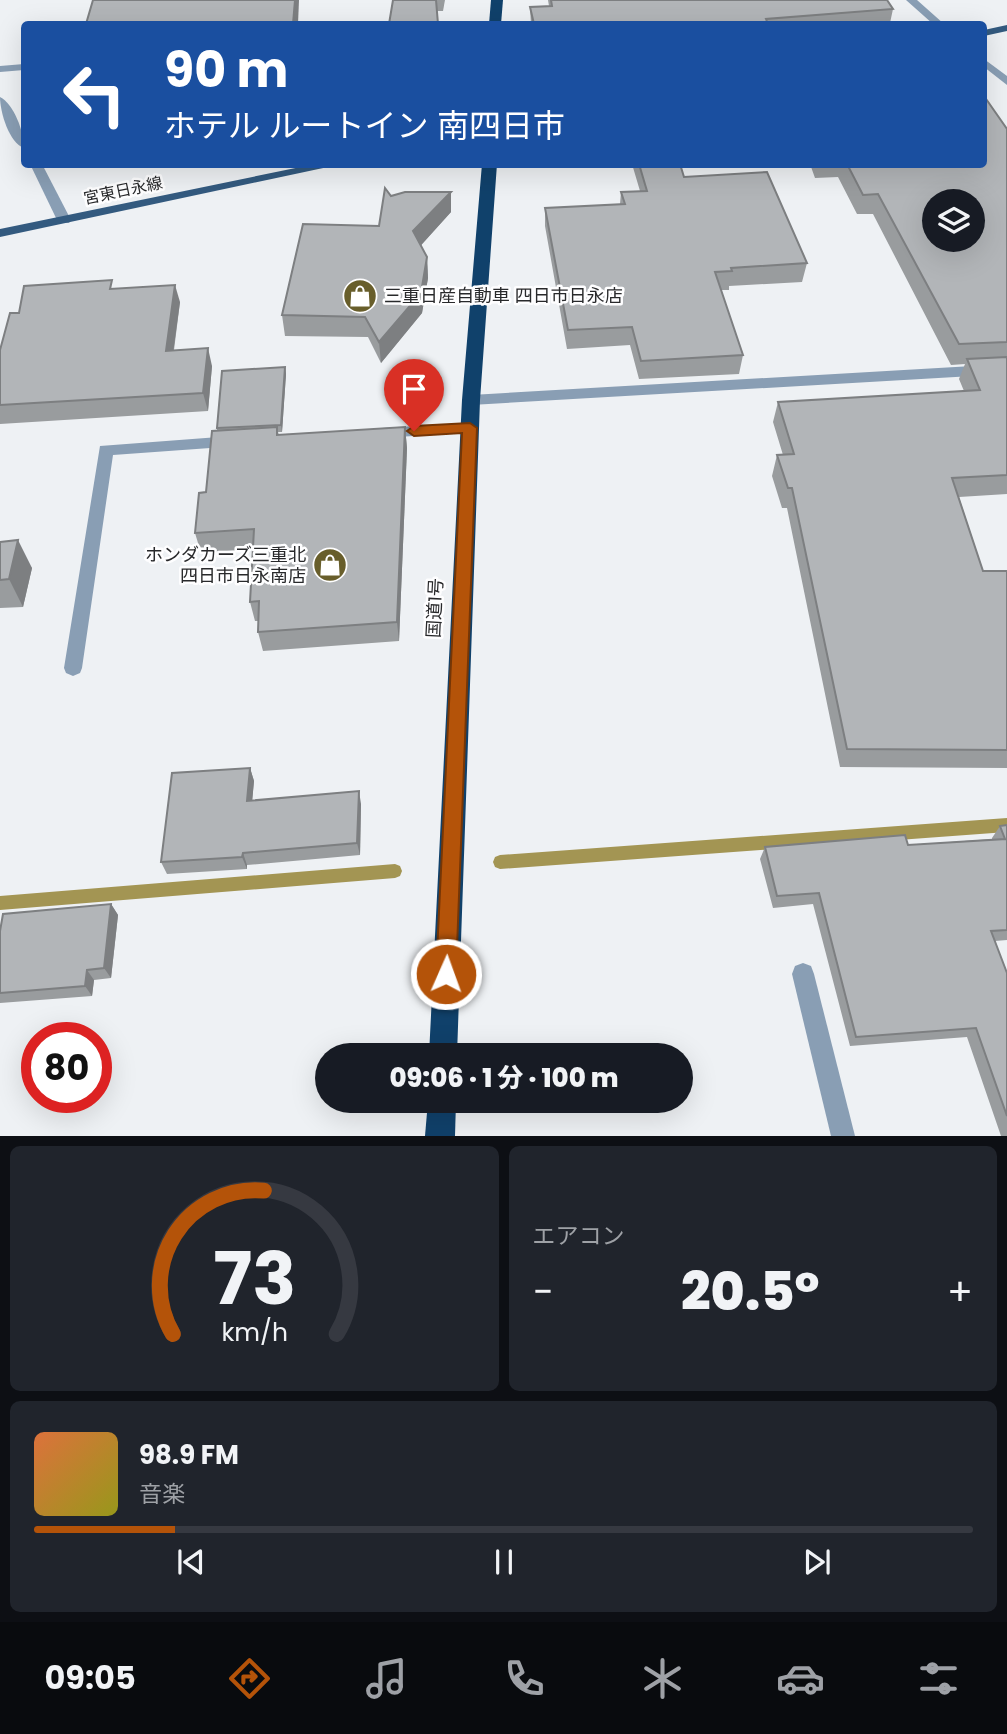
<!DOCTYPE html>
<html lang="ja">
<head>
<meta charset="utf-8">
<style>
  body { margin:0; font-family:Poppins,"Noto Sans JP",sans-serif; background:#20242c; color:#f1f3f6; height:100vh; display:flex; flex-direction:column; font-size:26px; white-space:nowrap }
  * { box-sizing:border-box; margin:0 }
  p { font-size:23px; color:#9ea1a6 }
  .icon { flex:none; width:38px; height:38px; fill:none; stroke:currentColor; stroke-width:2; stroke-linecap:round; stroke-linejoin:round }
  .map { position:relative; height:1136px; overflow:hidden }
  .drawer { display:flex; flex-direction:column; gap:10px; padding:10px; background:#0d0f14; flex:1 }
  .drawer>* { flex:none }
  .top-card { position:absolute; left:21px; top:21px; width:966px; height:147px; border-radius:7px; box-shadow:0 7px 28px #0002; background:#1a4fa0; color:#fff; overflow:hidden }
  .tools { position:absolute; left:922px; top:189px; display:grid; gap:14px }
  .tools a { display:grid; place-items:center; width:63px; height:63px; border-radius:50%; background:#171b24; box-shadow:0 7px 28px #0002; font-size:35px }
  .speed { position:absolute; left:21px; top:1022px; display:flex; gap:14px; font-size:35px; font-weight:700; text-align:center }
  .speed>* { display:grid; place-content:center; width:91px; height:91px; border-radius:50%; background:#171b24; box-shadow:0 7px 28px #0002; line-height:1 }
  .speed .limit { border:10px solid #d22; background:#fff; color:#111 }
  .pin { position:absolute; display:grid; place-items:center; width:60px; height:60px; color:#fff; margin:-72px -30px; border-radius:50% 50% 50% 0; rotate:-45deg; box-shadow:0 0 7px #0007 }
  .pin .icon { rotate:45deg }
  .me { position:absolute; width:77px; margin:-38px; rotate:2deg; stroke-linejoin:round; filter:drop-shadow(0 0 5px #0008) }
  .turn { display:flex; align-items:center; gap:24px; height:147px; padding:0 28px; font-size:32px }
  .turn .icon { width:91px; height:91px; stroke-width:2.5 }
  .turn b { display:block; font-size:49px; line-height:60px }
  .big { font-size:52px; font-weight:800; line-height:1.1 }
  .drawer .card { flex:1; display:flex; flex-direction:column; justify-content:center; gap:10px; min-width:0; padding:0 24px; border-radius:10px; background:#20242c }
  .drawer .dial { align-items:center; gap:0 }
  .dial svg { height:182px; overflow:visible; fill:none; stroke:#363941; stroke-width:7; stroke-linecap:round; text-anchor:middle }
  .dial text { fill:#f1f3f6; stroke:none }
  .song { display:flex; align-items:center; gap:21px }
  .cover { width:84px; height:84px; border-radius:10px; background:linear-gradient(135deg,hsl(20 70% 55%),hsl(60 70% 35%)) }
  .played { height:7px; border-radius:4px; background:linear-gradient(90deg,#b45309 15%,#363941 15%) }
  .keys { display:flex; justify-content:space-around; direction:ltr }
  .heat { display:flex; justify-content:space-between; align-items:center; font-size:38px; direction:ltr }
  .drawer .tiles { flex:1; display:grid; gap:10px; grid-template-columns:1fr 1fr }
  .card:last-child { grid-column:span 2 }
  .trip { position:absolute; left:315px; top:1043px; width:378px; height:70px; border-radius:35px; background:#171b24; box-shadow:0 7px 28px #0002; font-weight:800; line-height:70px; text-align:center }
  .tabs { display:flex; height:112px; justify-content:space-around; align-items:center; background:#090b0e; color:#9ea1a6 }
  .tabs .icon { width:49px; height:49px }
  .tabs .current { color:#b45309 }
  .tabs b { font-size:32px; color:#f1f3f6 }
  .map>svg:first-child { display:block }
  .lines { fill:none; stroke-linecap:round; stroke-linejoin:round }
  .stream { fill:#a39553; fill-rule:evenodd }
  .minor { fill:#899eb4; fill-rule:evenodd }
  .major { fill:#335a7f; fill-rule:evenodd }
  .highway { fill:#10416b; fill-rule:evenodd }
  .wall { fill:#999c9e }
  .shaded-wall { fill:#7d7f81 }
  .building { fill:#b2b5b8; stroke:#7d7f81; stroke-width:2; fill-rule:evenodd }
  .route { fill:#b45309; stroke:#753606; stroke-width:2 }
  .labels { text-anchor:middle; stroke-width:5; stroke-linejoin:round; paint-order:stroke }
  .far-street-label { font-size:16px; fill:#28292b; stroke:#fefeff }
  .poi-label { font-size:18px; fill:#28292b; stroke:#fefeff; text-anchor:start }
  .street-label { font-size:18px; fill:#28292b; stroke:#fefeff }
</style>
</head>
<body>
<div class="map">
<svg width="1007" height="1136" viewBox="0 0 1007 1136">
  <rect width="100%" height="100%" fill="#eef1f4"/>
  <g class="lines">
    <!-- stream -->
    <g class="stream">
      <path d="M1007,818V832L500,869L495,867L493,862L495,857L500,855Z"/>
      <path d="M395,864L400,866L402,871L400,876L395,878L0,910V896Z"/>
    </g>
    <!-- minor -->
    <g class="minor">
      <path d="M906,0H917L944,24H933Z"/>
      <path d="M984,59L1007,76V85L984,67Z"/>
      <path d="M24,64V70L0,72V66Z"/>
      <path d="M0,97C14,104 24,132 24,148C9,143 0,112 0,97Z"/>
      <path d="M30,164H42L71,220L69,223H59L57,220Z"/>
      <path d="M1007,364V374L471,405L463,400L471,395Z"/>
      <path d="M470,423L476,424L478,428L476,432L382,438L374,433L382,428Z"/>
      <path d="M232,436L238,438L240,442L238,446L113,455L82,668L80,673L73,676L66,673L64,668L100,446Z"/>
      <path d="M803,963L811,966L814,974L855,1136H831L792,974L795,966Z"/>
    </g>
    <!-- major -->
    <g class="major">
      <path d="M1007,25V31L984,36V30Z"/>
      <path d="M315,164H342L0,237V229Z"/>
    </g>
    <!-- highway -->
    <g class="highway">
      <path d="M491,0H503L501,24H489Z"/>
      <path d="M482,164H497L480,400L457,1055H429L462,400Z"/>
      <path d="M428,1101H456L455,1136H425Z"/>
    </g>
  </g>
  <!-- wall -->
  <g class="wall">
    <path d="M393,0H445L443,11H437Z"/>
    <path d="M548,0H887L893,9L890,23L868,24H531L530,7L549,6Z"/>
    <path d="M1007,129V494L959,497L983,571H1007V768L840,767L787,508H782L772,476L777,455H783L773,422L778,402L964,391L959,379L965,364L951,365L873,214H857L838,177L815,178L810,164H984Z"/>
    <path d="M632,164H680L684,177L807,263L802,282L729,286V290H721L743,355L739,374L639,379L630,345L567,349L545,226V208L620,204L621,192L640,191Z"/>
    <path d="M391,196L451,212L421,245L427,257L428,278L422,313L381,363L368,337L285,336L282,315L379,226Z"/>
    <path d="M114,288L180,302L174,350L212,366L208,411L0,424V350L19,313Z"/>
    <path d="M285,367L286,374L282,432H278L279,435L405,427L407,448L399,641L263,651L258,632V621H255L250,602L253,549L201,553L195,533L206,492L217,431V428Z"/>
    <path d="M0,542L32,568L23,607L0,608Z"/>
    <path d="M250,768L254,781L252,801L361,804L360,855L247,865V869L167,874L161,862Z"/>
    <path d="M1007,825V940L995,941L1007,973V1136H1001L967,1037L850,1046L813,904L773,908L760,859L765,847L908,845L992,839V838L1000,826Z"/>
    <path d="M111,904L118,915L111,978L94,980L92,996L0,1003V931Z"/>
  </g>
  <!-- shaded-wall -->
  <g class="shaded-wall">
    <path d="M295,0H299L298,24H293Z"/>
    <path d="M451,192V212L415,252L413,231Z"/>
    <path d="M427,257L428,278L422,313L381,363L379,342Z"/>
    <path d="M175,285L180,302L171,368L166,351Z"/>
    <path d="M208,348L212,366L208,411L203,393Z"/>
    <path d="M285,367L286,374L282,432L281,425Z"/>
    <path d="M405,427L407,448L399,641L397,622Z"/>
    <path d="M18,540L32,568L23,607L9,579Z"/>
    <path d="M250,768L254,781L251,814L247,801Z"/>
    <path d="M359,791L361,804L360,855L357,843Z"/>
    <path d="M243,853L247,865V869L242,857Z"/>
    <path d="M111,904L118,915L111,978L104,968Z"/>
    <path d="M87,970L94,980L92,996L85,986Z"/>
  </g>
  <!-- building -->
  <g class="building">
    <path d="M93,0H295L293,24H86Z"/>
    <path d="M393,0H436L438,24H389Z"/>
    <path d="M551,0H887L893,9L766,19L768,24H676L675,23L622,24H534L530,7L552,6Z"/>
    <path d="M984,96L1007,129V342L959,344L878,194L863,195L847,164H984ZM934,201H973V240H934Z"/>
    <path d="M639,164H680L684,177L767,172L807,263L731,268L732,271L715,272L743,355L641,361L632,327L568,330L545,208L625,204L621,192L647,191Z"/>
    <path d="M385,188L391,196L405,192H451L413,231L427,257L421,293L379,342L365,317L282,315L303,224L379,226Z"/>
    <path d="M112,280L110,289L175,285L166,351L208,348L203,393L0,405V350L10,313H19L24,286Z"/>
    <path d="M1007,357V475L952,478L983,571H1007V750L847,749L792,488H788L777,455L794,454L778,402L980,390L967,359Z"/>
    <path d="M285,367L281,425L217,428L222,371Z"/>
    <path d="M277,427V435L405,427L397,622L258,632L259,601L250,602L254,529L195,533L199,493L206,492L212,431Z"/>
    <path d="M18,540L9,579L0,580V542Z"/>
    <path d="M250,768L247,801L359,791L357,843L243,853L242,857L161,862L172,773Z"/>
    <path d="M1007,825V930L991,931L1007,973V1116L976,1028L856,1037L819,893L777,896L765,847L905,835L908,845L1005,839L1000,826Z"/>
    <path d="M111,904L104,968L87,970L85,986L0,993V931L3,914Z"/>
  </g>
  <!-- route -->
  <path class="route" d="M470,423L477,428L456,974L453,981L446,984L439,981L436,974L462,433L414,436L407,431L414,426Z"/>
  <!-- icons -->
  <defs>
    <g id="shop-disc" transform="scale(1.75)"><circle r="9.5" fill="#685e2b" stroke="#fefeff"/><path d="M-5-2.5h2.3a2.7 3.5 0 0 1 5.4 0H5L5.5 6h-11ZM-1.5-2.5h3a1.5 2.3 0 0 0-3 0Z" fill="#fff"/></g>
  </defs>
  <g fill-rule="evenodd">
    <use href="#shop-disc" x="360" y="296"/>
    <use href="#shop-disc" x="330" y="565"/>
  </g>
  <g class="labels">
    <!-- far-street labels -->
    <g class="far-street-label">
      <text transform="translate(123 190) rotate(-12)" y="6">宮東日永線</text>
    </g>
    <!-- poi labels -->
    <g class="poi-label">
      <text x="384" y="302">三重日産自動車 四日市日永店</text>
      <text x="306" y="561" text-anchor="end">ホンダカーズ三重北<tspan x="306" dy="21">四日市日永南店</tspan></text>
    </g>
    <!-- street labels -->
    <g class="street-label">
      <text transform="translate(435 608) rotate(-87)" y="6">国道1号</text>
    </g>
  </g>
</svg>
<div class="tools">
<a><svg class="icon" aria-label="layers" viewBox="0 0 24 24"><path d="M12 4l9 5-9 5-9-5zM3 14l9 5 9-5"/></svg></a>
</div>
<div class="speed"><div class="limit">80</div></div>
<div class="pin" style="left:414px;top:431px;background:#d93025"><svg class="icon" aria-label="arrive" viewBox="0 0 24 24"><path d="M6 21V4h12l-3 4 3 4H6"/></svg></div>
<svg class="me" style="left:446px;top:974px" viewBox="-20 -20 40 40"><circle r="17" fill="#b45309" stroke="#fff" stroke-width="3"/><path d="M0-11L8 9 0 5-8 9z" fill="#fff"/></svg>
<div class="trip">09:06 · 1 分 · 100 m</div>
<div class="top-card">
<div class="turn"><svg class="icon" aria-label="left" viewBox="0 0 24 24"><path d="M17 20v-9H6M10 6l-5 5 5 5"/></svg><div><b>90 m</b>ホテル ルートイン 南四日市</div></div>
</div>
</div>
<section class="drawer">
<div class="tiles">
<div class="card dial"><svg viewBox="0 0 100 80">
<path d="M14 69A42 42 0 1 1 86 69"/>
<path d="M14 69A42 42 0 0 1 54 6" stroke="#b45309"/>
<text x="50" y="56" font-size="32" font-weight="700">73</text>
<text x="50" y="72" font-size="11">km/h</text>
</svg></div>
<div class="card"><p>エアコン</p>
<div class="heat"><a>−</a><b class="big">20.5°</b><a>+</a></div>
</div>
<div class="card">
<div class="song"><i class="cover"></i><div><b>98.9 FM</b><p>音楽</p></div></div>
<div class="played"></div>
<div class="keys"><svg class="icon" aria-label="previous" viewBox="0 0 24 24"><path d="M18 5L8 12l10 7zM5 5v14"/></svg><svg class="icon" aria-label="pause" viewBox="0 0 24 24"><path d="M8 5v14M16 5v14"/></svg><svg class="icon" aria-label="next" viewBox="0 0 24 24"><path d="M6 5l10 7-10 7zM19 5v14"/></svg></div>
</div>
</div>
</section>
<nav class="tabs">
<b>09:05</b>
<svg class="icon current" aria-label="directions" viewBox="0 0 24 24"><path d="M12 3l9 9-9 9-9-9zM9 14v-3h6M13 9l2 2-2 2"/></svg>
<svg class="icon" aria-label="music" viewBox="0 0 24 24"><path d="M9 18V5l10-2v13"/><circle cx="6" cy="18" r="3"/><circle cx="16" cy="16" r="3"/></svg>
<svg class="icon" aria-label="phone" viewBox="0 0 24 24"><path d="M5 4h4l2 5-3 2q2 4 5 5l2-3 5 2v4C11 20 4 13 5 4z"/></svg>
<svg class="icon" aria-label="climate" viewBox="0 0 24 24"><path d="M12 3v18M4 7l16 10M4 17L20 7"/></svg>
<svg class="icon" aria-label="car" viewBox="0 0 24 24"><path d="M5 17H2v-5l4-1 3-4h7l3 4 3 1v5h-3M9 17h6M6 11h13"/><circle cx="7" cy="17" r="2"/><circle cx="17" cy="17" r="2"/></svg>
<svg class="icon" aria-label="filters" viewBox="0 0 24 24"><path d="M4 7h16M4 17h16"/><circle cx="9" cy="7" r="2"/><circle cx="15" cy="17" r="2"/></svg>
</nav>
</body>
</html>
